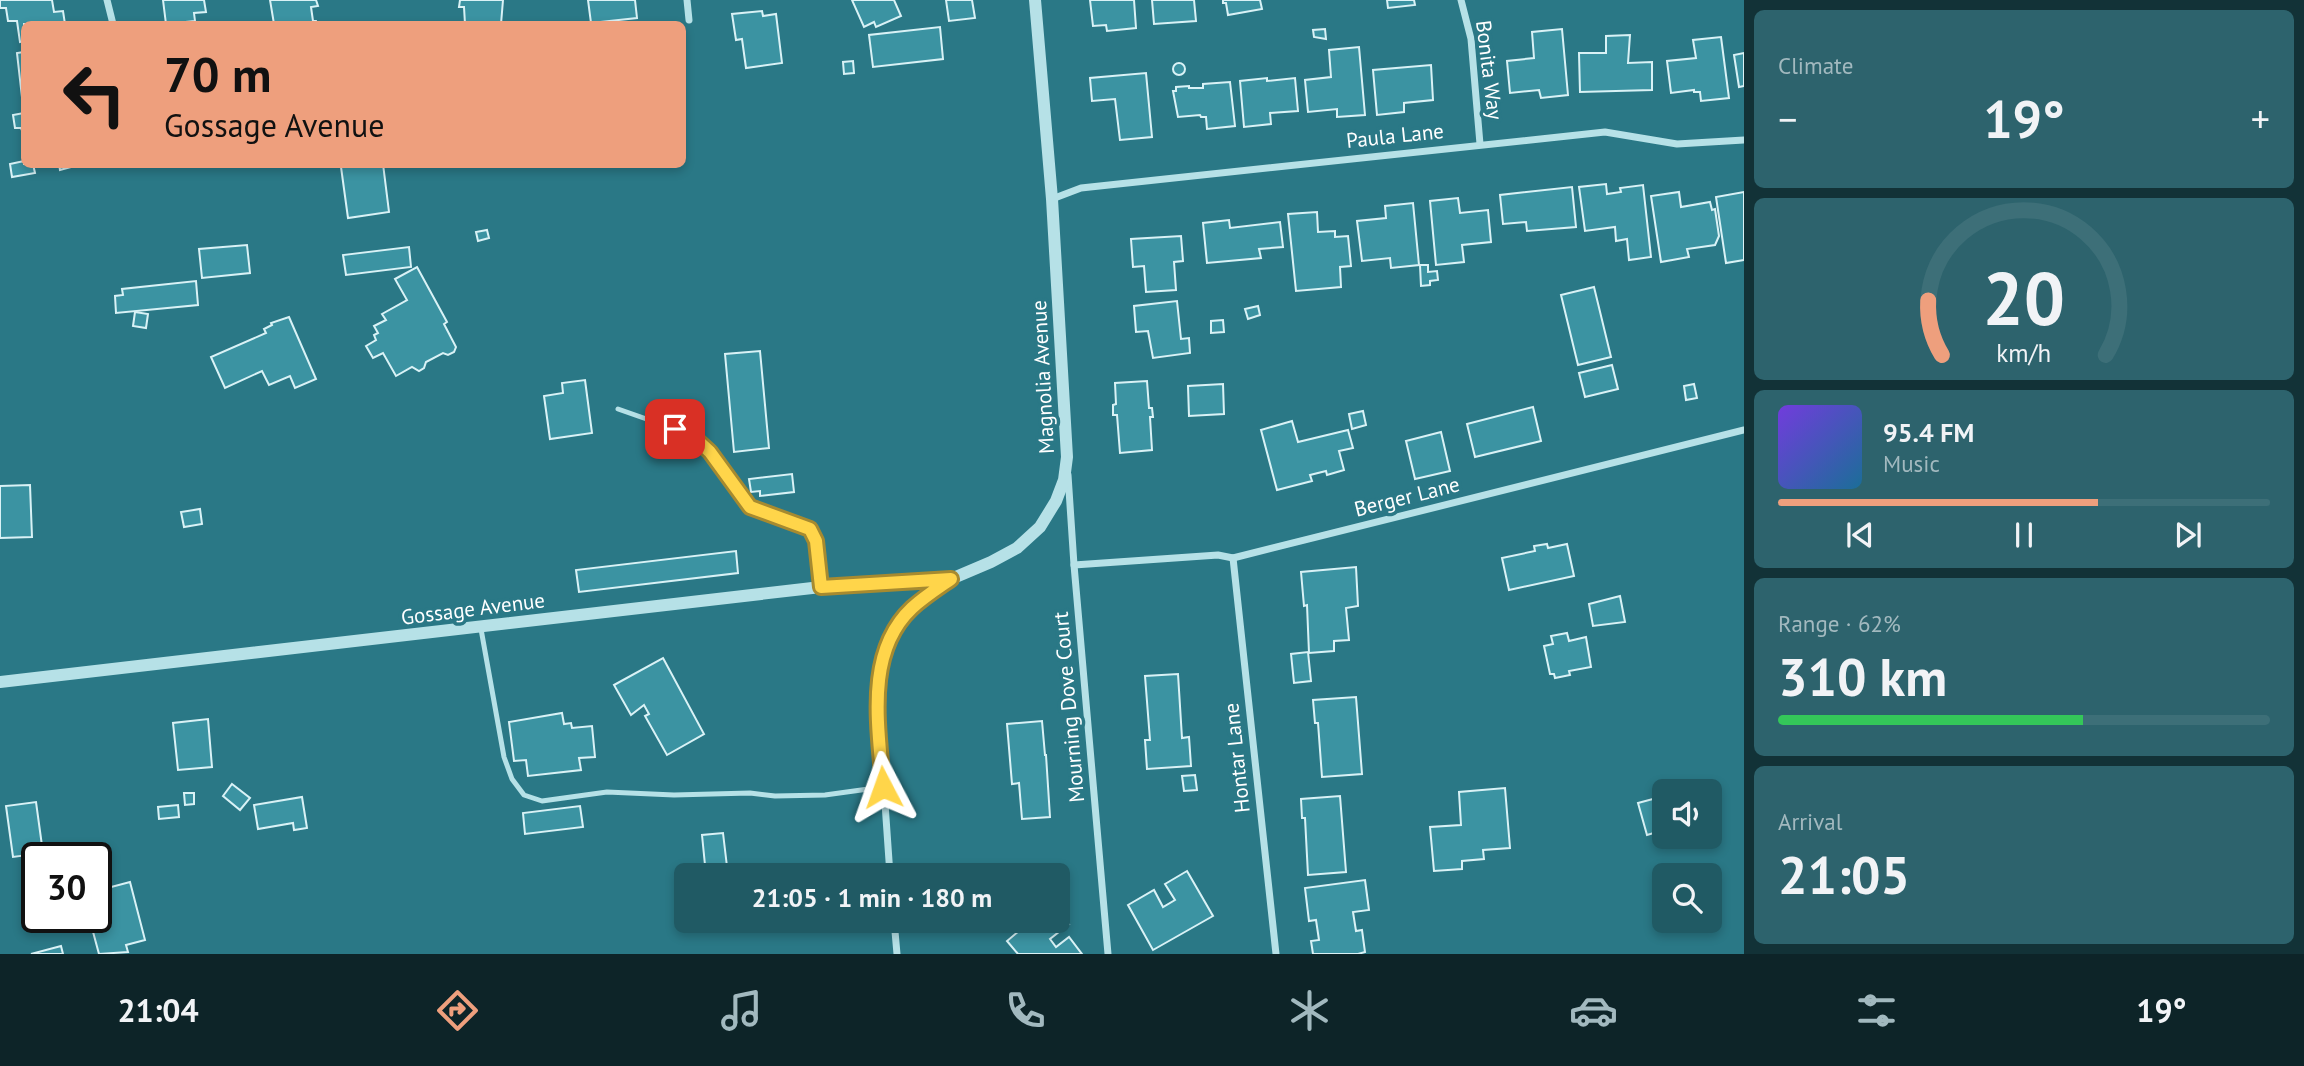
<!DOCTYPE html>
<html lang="en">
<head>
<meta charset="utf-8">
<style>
  body { margin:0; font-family:"PT Sans",sans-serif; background:#2d636d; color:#f1f3f6; height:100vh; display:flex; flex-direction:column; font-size:26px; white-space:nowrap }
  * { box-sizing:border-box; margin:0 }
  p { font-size:23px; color:#a2b9bf }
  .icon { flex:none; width:38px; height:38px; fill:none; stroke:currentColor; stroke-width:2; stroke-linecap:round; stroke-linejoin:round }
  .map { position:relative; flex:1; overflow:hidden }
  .side { display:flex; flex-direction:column; gap:10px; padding:10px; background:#123237; width:560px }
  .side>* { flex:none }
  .top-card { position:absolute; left:21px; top:21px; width:665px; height:147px; border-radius:10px; box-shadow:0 4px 10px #0003; background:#ee9f7d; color:#111; overflow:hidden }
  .controls { position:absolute; left:1652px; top:779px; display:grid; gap:14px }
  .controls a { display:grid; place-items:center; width:70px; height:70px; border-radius:10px; background:#205a64; box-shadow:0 4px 10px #0003; font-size:35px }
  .speed { position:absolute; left:21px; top:842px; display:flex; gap:14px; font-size:35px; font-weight:700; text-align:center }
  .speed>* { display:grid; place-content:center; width:91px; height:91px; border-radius:50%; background:#205a64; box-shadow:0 4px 10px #0003; line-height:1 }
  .speed .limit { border:4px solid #111; border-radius:10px; background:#fff; color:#111 }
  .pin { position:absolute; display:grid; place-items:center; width:60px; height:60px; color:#fff; margin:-30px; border-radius:14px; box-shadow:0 4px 10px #0006 }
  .me { position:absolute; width:77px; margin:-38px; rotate:356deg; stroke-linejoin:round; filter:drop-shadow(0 0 5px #0008) }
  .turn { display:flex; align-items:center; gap:24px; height:147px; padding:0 28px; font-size:32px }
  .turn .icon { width:91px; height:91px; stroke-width:2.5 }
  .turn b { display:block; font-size:49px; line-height:60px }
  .big { font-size:52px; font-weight:700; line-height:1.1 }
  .side .card { flex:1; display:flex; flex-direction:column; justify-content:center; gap:10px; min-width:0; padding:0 24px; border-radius:10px; background:#2d636d }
  .side .dial { align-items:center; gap:0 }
  .dial svg { height:182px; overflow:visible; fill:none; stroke:#3d6f78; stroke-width:7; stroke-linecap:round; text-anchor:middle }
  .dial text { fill:#f1f3f6; stroke:none }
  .song { display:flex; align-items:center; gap:21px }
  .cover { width:84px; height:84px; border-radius:10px; background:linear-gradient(135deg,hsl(260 70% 55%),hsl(200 70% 35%)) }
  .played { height:7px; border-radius:4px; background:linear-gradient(90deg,#ee9f7d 65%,#3d6f78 65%) }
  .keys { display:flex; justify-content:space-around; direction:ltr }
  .heat { display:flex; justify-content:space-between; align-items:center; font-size:38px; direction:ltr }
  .charge { height:10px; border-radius:5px; background:linear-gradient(90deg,#34c759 62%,#3d6f78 0) }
  .trip { position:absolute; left:674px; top:863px; width:396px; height:70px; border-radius:10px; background:#205a64; box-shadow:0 4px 10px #0003; font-weight:700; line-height:70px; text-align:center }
  .tab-bar { display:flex; height:112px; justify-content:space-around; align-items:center; background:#0d2428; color:#a2b9bf }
  .tab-bar .icon { width:49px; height:49px }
  .tab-bar .on { color:#ee9f7d }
  .tab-bar b { font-size:32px; color:#f1f3f6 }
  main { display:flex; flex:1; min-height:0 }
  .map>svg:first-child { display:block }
  .building { fill:#3b93a2; stroke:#d9f2f6; stroke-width:2 }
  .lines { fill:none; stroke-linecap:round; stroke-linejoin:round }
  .service { stroke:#b6e1e7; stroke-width:5 }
  .minor { stroke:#b6e1e7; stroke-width:7 }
  .tertiary { stroke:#b6e1e7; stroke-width:12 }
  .route-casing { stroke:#a68a30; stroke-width:18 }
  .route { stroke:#ffd54a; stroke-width:12 }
  .labels { text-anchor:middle; stroke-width:7; stroke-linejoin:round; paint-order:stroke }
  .street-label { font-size:21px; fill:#fff; stroke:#2a7886 }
</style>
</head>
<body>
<main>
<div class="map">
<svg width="1744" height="954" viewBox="0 0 1744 954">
  <rect width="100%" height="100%" fill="#2a7886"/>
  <!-- building -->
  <g class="building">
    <path d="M0,0H52L54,12L63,11L65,24H24V41L20,42L17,21H8L6,8H0Z"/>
    <path d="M163,0H204L206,12L194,13L195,21L166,24Z"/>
    <path d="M270,0H316L318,6L311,7L313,21H316L317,24H274Z"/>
    <path d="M460,0H503L501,24H465L464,7H459Z"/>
    <path d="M588,0H635L637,18L591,23Z"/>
    <path d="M852,0H894L901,16L876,27L874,22L864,27Z"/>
    <path d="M946,0H972L975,18L949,21Z"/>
    <path d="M1090,0H1134L1136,28L1107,31L1106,25L1093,26Z"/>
    <path d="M1152,0H1194L1196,21L1154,24Z"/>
    <path d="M1223,0H1260L1262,9L1228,15L1226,3H1223Z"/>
    <path d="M1387,0H1414L1415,5L1388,8Z"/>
    <path d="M762,11L763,16L776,14L782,63L746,68L742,39L736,40L732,14Z"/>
    <path d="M940,27L943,59L873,67L869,35Z"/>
    <path d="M1325,29L1326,39L1314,37L1313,30Z"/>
    <path d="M1562,29L1568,95L1541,98L1539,90L1510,93L1507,61L1534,58L1532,32Z"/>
    <path d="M1630,35L1628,63L1652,62V90L1580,92L1579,53H1606V36Z"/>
    <path d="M1721,37L1729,98L1701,101L1700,92H1694V90L1671,93L1667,61L1696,58L1693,40Z"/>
    <path d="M1359,47L1365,115L1337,117V109L1308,112L1305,80L1331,77L1329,50Z"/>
    <path d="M24,52V106H23L17,53Z"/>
    <path d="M1744,53V86L1739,87L1734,55Z"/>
    <path d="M853,61L854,73L844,74L843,62Z"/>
    <circle cx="1179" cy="69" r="6"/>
    <path d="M1431,65L1433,100L1404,103V112L1377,115L1373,70Z"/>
    <path d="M1146,73L1152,137L1120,140L1115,99L1092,101L1090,78Z"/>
    <path d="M1267,78V81L1295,78L1298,111L1270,113L1271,124L1244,127L1240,81Z"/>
    <path d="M1230,82L1235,126L1207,129L1206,117H1201L1200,115L1178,117L1173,91H1176V87L1189,86V88H1203V84Z"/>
    <path d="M24,113V135L21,128H15L13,115Z"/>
    <path d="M24,161V164H33L35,173L12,177L10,164Z"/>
    <path d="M59,164H82L60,170Z"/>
    <path d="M363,164H383L389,212L348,218L341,167Z"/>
    <path d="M1606,184L1607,194L1621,192L1620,188L1643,185L1651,257L1629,260L1627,239L1616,241L1615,227L1585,231L1579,187Z"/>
    <path d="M1572,187L1576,227L1527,231L1526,222L1503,224L1500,195Z"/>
    <path d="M1679,192L1681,207L1710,202L1712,210L1715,209L1719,236L1715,245L1687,249L1689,257L1661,262L1651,196Z"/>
    <path d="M1744,192V260L1726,263L1716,197Z"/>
    <path d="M1458,198L1460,213L1488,210L1491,242L1462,245L1464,262L1436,265L1430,201Z"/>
    <path d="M1413,203L1419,265L1391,268L1390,258L1362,261L1357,221L1386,218L1385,206Z"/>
    <path d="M1317,212L1318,232L1335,231V237L1348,236L1351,266L1340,267L1341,287L1296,291L1288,214Z"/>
    <path d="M1229,220L1230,228L1280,222L1283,247L1259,249L1261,258L1207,263L1203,223Z"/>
    <path d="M487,230L489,238L478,241L476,232Z"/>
    <path d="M1181,236L1183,261L1174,262L1176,290L1146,292L1144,266L1133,267L1131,239Z"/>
    <path d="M247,245L250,273L202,278L199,249Z"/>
    <path d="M409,247L411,267L346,275L343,255Z"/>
    <path d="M1420,265H1428V272L1437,271L1438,280L1430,281V285L1421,286Z"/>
    <path d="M417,267L447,322L444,324L456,347L454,352L448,355L443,353L426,362L424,368L419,371L412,367L396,376L383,353L373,358L366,346L376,340L374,335L378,333L374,326L386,320L382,314L407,300L395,279Z"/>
    <path d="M196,281L198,305L116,313L115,296L123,295L122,289Z"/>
    <path d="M1594,287L1611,357L1578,365L1561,295Z"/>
    <path d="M1177,301L1181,339L1189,338L1190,353L1153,358L1148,331L1136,332L1134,306Z"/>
    <path d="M1258,306L1260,315L1248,319L1245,309Z"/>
    <path d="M135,312L148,314L146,328L133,326Z"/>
    <path d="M289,317L316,379L295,388L290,376L269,385L262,371L225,388L211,357L266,333L264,329L272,325L271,323Z"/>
    <path d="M1223,320L1224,332L1211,333V321Z"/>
    <path d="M760,351L769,448L734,452L725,354Z"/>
    <path d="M1612,365L1618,389L1585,397L1579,373Z"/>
    <path d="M585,380L592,433L550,439L544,396L563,393L562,383Z"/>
    <path d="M1147,381L1149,408H1152L1153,417H1150L1152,450L1120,453L1117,415H1113V405L1116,404L1115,383Z"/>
    <path d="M1223,384L1224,414L1189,416L1188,386Z"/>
    <path d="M1694,384L1697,398L1686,400L1684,386Z"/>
    <path d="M1533,407L1541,441L1475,457L1467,424Z"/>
    <path d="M1363,411L1366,425L1352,429L1349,414Z"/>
    <path d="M1292,421L1298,442L1348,430L1353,448L1339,451L1344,470L1327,475L1326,471L1310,475L1312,481L1277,490L1261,430Z"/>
    <path d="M1441,432L1450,471L1415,479L1406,441Z"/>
    <path d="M792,474L794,492L760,496V491L751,492L749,479Z"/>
    <path d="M30,485L32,537L0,538V486Z"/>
    <path d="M200,509L202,524L184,527L181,512Z"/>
    <path d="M1547,544L1548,548L1567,544L1574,576L1509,590L1502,558L1535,551L1534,546Z"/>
    <path d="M736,551L738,573L579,592L576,570Z"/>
    <path d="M1356,567L1358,606L1346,608L1349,640L1334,641V651L1309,653L1307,605L1304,606L1301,572Z"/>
    <path d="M1620,596L1625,622L1593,626L1589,604Z"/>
    <path d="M1567,633L1569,641L1586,637L1591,667L1569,671L1570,675L1555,678L1554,674H1550L1544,646L1553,644L1551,636Z"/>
    <path d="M1308,652L1311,681L1294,683L1291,654Z"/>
    <path d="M663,658L704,734L667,755L645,716L649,714L644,705L631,715L614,685Z"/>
    <path d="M1178,674L1182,738L1189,737L1191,766L1147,769L1145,740H1150L1145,676Z"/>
    <path d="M1356,697L1362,774L1322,777L1318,723H1315L1313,700Z"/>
    <path d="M562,713L564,724L571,723L572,728L592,726L595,757L579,758L581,770L528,776L526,760L514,761L509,722Z"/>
    <path d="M208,719L212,767L178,770L173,723Z"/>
    <path d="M1042,721L1045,755H1046L1050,817L1022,819L1019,783L1012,784L1007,724Z"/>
    <path d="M1195,775L1197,790L1184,791L1182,776Z"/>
    <path d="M232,784L250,798L240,810L223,796Z"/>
    <path d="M1505,788L1510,848L1483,850L1484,859L1462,861V869L1434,871L1430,827L1461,825L1459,792Z"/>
    <path d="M184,793H194V804L185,805Z"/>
    <path d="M1340,796L1346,872L1308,875L1305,818H1302L1301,799Z"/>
    <path d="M1664,796V830L1647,835L1638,803Z"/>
    <path d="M302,797L307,828L294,830L293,823L258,829L254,805Z"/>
    <path d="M36,802L43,853L13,857L6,806Z"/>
    <path d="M178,805L179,817L159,819L158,807Z"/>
    <path d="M580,806L583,827L525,834L523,813Z"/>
    <path d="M723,833L728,875H706L702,835Z"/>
    <path d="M1682,836H1707V837L1683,843Z"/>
    <path d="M1187,871L1213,916L1153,950L1128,905L1154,890L1163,907L1175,900L1165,884Z"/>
    <path d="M1365,880L1369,910L1353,912L1356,931L1362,930L1365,952L1358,954H1313L1311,941L1319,940L1316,920L1309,921L1305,888Z"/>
    <path d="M130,882L145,940L126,945L128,952L99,954L89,917H96V891Z"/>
    <path d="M1057,909L1069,924L1050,939L1056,947L1069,937L1082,954H1018L1007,941L1032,920H1057Z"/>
    <path d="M61,946L63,954H31Z"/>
  </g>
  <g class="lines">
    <!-- service -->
    <g class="service">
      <path d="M618,409L675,429L697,440L710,452L750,507L810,529L816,541L821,587"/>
      <path d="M481,629L504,757L512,779L524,795L542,801L607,792L674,795L750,793L775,796L825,795L883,787"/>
    </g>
    <!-- minor -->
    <g class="minor">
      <path d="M107,0L113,24"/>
      <path d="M687,0L689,20"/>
      <path d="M1461,0L1471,39L1480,144"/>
      <path d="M1052,199L1081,188L1605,132L1677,144L1744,140"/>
      <path d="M1068,475L1074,565L1108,954"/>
      <path d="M1233,558L1276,954"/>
      <path d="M1074,565L1218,555L1233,558L1744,430"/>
      <path d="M890,875L878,703L880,665L893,632L911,609L948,582"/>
      <path d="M894,920L897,954"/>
    </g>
    <!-- tertiary -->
    <path class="tertiary" d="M0,682L821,587L951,579L991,562L1017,548L1040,527L1056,501L1064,480L1067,457L1052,199L1035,0"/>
  </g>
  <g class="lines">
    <!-- route casing -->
    <g class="route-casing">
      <path id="route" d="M675,429L697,440L710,452L750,507L810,529L816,541L821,587L951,579C938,588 924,597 912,608C864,653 879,728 883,787"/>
    </g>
    <!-- route -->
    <use href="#route" class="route"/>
  </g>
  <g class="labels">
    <!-- street labels -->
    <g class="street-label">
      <text transform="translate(1489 70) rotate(83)" y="7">Bonita Way</text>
      <text transform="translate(1395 136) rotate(-6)" y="7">Paula Lane</text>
      <text transform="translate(1043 377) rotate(-93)" y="7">Magnolia Avenue</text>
      <text transform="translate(1407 497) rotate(-14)" y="7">Berger Lane</text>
      <text transform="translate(473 609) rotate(-7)" y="7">Gossage Avenue</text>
      <text transform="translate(1069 707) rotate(-95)" y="7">Mourning Dove Court</text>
      <text transform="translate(1237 758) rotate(-96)" y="7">Hontar Lane</text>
    </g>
  </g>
</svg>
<div class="controls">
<a><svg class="icon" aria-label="sound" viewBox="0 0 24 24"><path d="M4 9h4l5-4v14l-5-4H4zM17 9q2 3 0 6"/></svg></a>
<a><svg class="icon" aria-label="search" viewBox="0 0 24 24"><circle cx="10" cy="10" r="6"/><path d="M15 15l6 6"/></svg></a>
</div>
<div class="speed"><div class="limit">30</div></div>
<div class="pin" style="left:675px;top:429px;background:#d93025"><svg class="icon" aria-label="arrive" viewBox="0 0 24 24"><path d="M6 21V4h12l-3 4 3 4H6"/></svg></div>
<svg class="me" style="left:883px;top:787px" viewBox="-20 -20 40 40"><path d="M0-17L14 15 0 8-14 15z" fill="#ffd54a" stroke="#fff" stroke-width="4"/></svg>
<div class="trip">21:05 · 1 min · 180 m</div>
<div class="top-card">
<div class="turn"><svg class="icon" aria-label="left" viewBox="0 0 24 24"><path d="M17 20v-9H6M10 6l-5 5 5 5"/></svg><div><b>70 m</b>Gossage Avenue</div></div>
</div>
</div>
<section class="side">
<div class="card"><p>Climate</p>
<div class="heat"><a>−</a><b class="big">19°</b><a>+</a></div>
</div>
<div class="card dial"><svg viewBox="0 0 100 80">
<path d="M14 69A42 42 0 1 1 86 69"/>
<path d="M14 69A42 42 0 0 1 8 45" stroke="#ee9f7d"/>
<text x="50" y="56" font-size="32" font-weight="700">20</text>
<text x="50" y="72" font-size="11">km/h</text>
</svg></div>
<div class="card">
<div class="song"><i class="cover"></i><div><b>95.4 FM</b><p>Music</p></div></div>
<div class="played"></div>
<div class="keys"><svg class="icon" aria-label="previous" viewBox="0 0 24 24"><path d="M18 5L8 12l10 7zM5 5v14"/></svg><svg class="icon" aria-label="pause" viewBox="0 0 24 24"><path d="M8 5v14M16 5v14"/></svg><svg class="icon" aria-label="next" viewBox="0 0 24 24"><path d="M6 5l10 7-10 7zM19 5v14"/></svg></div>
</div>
<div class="card"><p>Range · 62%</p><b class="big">310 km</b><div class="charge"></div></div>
<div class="card"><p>Arrival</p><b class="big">21:05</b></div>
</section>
</main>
<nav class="tab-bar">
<b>21:04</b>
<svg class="icon on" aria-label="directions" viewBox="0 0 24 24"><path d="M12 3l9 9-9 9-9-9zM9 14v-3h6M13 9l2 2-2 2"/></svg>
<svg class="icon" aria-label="music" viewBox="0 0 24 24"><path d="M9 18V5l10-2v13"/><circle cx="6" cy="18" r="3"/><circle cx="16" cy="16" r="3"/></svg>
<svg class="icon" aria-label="phone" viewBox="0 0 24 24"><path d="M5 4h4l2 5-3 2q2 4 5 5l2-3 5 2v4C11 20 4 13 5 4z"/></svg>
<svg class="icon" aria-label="climate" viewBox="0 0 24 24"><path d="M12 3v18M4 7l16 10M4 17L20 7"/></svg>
<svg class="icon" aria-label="car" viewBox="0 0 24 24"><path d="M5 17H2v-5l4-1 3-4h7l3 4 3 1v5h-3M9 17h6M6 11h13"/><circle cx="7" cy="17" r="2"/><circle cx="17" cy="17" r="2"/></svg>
<svg class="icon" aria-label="filters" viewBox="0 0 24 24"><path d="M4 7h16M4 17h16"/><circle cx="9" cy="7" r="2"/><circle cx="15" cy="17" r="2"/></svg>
<b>19°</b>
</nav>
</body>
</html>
